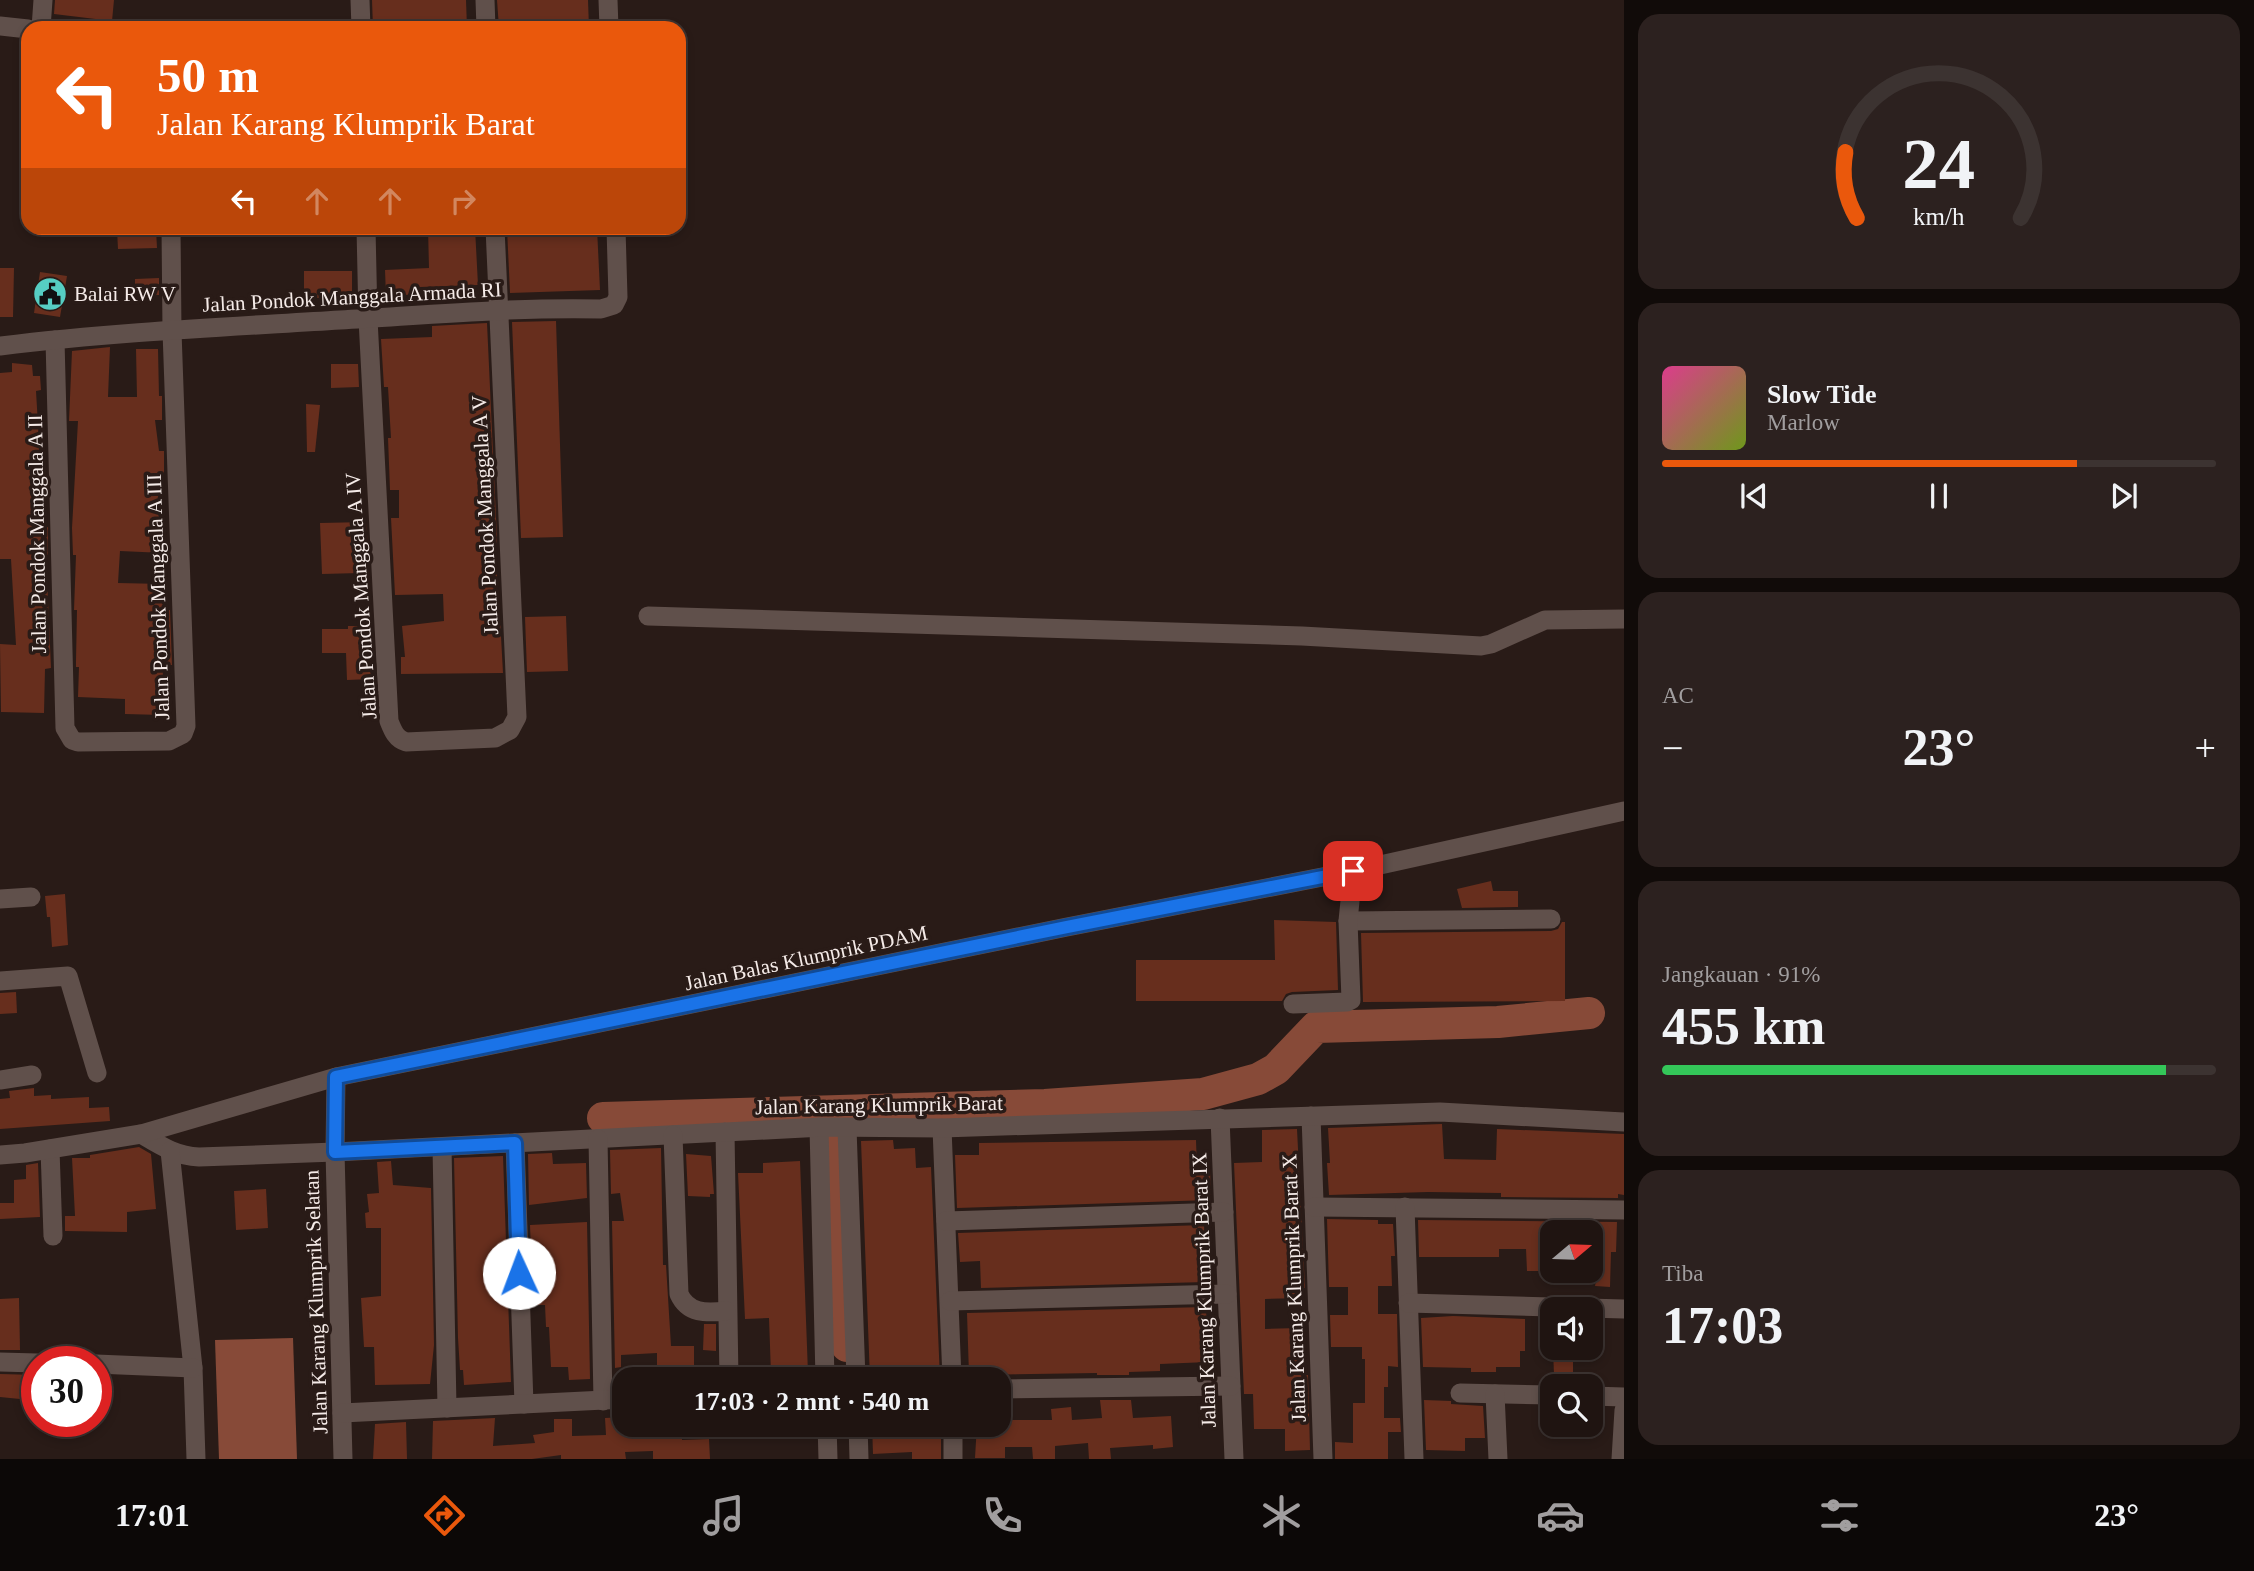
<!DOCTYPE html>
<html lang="id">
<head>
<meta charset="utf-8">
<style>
  body { margin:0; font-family:Georgia,serif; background:#2c211f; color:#f1f3f6; height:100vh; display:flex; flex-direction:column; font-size:26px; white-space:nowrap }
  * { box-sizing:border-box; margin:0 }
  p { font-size:23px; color:#a19e9f }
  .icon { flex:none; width:38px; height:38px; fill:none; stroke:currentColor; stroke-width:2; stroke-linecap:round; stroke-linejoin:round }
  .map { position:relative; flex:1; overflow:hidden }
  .sheet { display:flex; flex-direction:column; gap:14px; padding:14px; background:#110b09; width:630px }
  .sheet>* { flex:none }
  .hud { position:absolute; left:21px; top:21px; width:665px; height:214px; border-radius:21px; box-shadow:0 4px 10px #0003,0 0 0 2px #3c3331; background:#ea580c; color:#fff; overflow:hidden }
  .needle { width:46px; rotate:71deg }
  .controls { position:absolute; left:1540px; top:1220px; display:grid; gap:14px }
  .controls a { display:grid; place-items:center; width:63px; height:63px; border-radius:14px; background:#1f1411; box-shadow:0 4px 10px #0003,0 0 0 2px #3c3331; font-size:35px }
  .speed { position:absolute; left:21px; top:1346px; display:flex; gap:14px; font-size:35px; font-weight:700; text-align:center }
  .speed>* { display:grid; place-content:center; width:91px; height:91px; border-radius:50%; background:#1f1411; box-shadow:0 4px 10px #0003,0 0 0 2px #3c3331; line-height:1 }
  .speed .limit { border:10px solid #d22; background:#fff; color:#111 }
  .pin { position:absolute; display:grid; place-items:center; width:60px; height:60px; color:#fff; margin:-30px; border-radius:14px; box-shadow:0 4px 10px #0006 }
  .me { position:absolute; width:77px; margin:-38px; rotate:358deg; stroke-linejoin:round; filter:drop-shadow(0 0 5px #0008) }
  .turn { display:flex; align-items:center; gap:24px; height:147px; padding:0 21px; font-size:32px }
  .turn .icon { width:91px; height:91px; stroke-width:2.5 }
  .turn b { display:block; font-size:49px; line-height:60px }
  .lanes { display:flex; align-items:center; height:66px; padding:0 21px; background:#0003; justify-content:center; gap:35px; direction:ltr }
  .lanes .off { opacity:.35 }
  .big { font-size:52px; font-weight:600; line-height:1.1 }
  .sheet .card { flex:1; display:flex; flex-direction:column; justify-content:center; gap:10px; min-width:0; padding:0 24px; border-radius:21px; background:#2c211f }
  .sheet .dial { align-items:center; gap:0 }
  .dial svg { height:182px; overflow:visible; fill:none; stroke:#3c3331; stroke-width:7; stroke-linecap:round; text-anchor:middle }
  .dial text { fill:#f1f3f6; stroke:none }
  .song { display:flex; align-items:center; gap:21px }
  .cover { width:84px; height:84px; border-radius:10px; background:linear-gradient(135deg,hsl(330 70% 55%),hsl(80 70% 35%)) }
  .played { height:7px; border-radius:4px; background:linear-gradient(90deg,#ea580c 75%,#3c3331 75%) }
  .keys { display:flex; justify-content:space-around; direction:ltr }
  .heat { display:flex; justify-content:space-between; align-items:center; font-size:38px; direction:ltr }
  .charge { height:10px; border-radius:5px; background:linear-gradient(90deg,#34c759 91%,#3c3331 0) }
  .trip { position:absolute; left:612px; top:1367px; width:399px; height:70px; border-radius:21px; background:#1f1411; box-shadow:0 4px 10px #0003,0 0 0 2px #3c3331; font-weight:600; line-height:70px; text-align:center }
  .tab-bar { display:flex; height:112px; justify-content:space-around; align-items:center; background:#0c0807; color:#a19e9f }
  .tab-bar .icon { width:49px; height:49px }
  .tab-bar .current { color:#ea580c }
  .tab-bar b { font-size:32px; color:#f1f3f6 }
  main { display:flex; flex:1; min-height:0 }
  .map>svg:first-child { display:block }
  .water { fill:#874a38 }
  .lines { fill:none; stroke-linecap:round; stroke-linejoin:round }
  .river { stroke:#874a38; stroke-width:32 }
  .building { fill:#672e1d }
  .minor { stroke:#60504b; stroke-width:19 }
  .route-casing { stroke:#114b97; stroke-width:18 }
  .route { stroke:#1a73e8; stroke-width:12 }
  .labels { text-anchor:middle; stroke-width:7; stroke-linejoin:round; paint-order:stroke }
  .poi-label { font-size:21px; fill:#f5ebe8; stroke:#291b17; text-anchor:start }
  .street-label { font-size:21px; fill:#f5ebe8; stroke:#291b17 }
</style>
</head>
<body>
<main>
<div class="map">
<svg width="1624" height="1459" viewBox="0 0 1624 1459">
  <rect width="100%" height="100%" fill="#291b17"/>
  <!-- water -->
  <path class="water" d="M293,1338L297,1459H219L215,1340Z"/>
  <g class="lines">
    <!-- river -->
    <g class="river">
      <path d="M833,1112V1144L847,1346"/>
      <path d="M603,1118L1045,1105L1203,1094L1258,1079L1276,1069L1316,1027L1498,1022L1589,1013"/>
    </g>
  </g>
  <!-- building -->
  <g class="building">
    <path d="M55,0H114L112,21L54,14Z"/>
    <path d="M372,0H466L467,28H373Z"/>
    <path d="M497,0H588L589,28H499Z"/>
    <path d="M428,228H475L478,285L420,287L421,294L386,296L385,270L429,268Z"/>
    <path d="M507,228H597L600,290L510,293Z"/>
    <path d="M156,229L157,248L118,249L117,230Z"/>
    <path d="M0,268H14L13,317H0Z"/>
    <rect x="304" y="271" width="48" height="27"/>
    <path d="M40,272L67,276L60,317L34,313Z"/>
    <path d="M159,278V295L135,296V279Z"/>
    <path d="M556,321L563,537L521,538L512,322Z"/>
    <path d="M487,323L497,539V618H500L503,673L401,674V657H405L402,626L444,621L443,594L395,595L391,518H399V490H390L388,438H391L388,387H384L381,339L432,337V326Z"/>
    <path d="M110,347L108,397H137L136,349H158L159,396H162V420H155L159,451H164V553L120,551L118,583L163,584V610H170L172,665H163L162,715L125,714V699L78,697L79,667H76V661L77,610H74L76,555H73L72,528L78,421H69L72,351Z"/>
    <path d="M12,363L32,365L33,376H40L41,390L36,391L44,527H48V555H46L51,668L45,669L44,713L1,712L0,644L16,645L11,559H0V373L12,372Z"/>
    <path d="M331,364H358L359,387L331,388Z"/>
    <path d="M306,404L320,405L315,452H307Z"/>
    <path d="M366,522L368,547H360V573L322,574L320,523Z"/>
    <path d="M566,616L568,671L527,672L525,617Z"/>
    <path d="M348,626H372L373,654H370L371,679L347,680L346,653H322V629H348Z"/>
    <path d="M1491,881L1493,891H1518V907L1462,908L1457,889Z"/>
    <path d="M65,894L68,945L52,947L50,917H47L45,896Z"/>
    <path d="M1274,920L1336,922L1338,990L1292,992L1286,994L1282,1001H1136V960H1275Z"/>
    <path d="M1562,922H1565V1001L1363,1002L1361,933L1551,931L1558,929Z"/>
    <path d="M16,992L17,1013L0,1014V993Z"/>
    <path d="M34,1088V1096L51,1095V1099L89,1097V1108L109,1107L110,1121L0,1129V1099L10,1098L9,1091Z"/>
    <path d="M1442,1124L1444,1159L1496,1160L1497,1129L1624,1134V1195L1618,1194V1198L1501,1197V1193L1428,1192L1329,1195L1327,1163H1330L1328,1128Z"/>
    <path d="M1297,1129L1305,1288H1302V1298L1265,1299V1329L1299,1328L1300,1375H1308L1310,1450L1285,1451V1429H1254L1253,1394H1244L1234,1163L1262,1162V1130Z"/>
    <path d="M893,1140L894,1149L915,1148L916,1168L931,1167L940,1379H870L861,1141Z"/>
    <path d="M1196,1140L1197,1170H1210L1211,1200L957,1208L955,1155H979V1143Z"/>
    <path d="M139,1147L151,1154L156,1209L127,1212V1232L65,1231V1216H75L72,1158H90V1155Z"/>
    <path d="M661,1148L663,1265H666L671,1346H694V1365L657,1368V1353L621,1355V1367L615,1368L612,1221H624L620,1193L611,1194L610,1150Z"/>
    <path d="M552,1153L553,1164L586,1163L587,1198L529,1205L528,1154Z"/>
    <path d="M686,1154L711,1156L714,1194H710V1197L688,1196Z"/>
    <path d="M503,1156L511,1382L464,1385L463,1370H460L458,1338L454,1158Z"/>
    <path d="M391,1161L393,1185L431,1188L434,1345L430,1384L375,1385L374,1347H364L361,1298L381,1296V1228H366L365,1213L369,1212L367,1194L379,1193L377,1162Z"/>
    <path d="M800,1161L808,1373L771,1374L769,1318L745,1319L738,1173H763V1163Z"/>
    <path d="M38,1163L40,1217L0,1219V1203H14V1180L26,1179V1165Z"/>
    <path d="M266,1189L268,1228L236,1230L234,1191Z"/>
    <path d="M1327,1219L1378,1220V1224H1393L1395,1256H1391L1392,1286H1378V1314H1397L1398,1367L1388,1366V1387H1384V1418H1400L1401,1432H1388V1459H1335V1442L1353,1443V1403H1365V1359H1362V1347H1331L1330,1315H1348V1287H1329Z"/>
    <path d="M1418,1220L1617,1222L1616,1252H1611L1610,1287L1595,1286L1596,1281H1591V1232H1552V1271H1527L1526,1249H1499V1257H1419Z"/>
    <path d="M587,1222L590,1379L569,1380L568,1367H551L549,1327H546L545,1305H533L530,1225Z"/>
    <path d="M1204,1225L1206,1282L981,1288L980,1261L960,1262L958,1233Z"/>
    <path d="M19,1298L20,1350H0V1299Z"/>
    <path d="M1206,1307L1208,1362L1160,1364V1371L1129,1372V1375H1097V1373L969,1375L967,1313Z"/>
    <path d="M1453,1316L1525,1319V1351H1520V1367H1496V1372H1471V1368L1423,1367L1421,1318Z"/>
    <path d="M704,1324H716V1351L703,1350Z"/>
    <path d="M1553,1348H1573V1375H1554Z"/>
    <path d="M0,1374L37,1375V1395L30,1396V1400L0,1397Z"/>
    <path d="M1100,1400H1131L1133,1418L1171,1416L1173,1447L1153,1449V1445L1110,1448L1111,1459H1089L1088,1443L1055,1446V1459H1033L1032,1447H1005V1458H975L977,1424H1005V1420H1052L1051,1409L1071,1407L1072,1420L1102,1418Z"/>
    <path d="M1424,1400L1451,1401V1404L1483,1406L1485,1438H1465V1451L1426,1450Z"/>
    <path d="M625,1417V1424H638L639,1429H682V1440L709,1439L710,1459H653V1451L625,1452L626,1459H561V1455L532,1459H432L433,1421L495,1418L493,1446L535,1443L533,1435L554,1432V1419H572V1436L606,1435L605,1418Z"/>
    <path d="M406,1422L407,1459H373L375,1424Z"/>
    <path d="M872,1424H941V1459H912V1452L873,1454Z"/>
  </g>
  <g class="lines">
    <!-- minor -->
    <g class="minor">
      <path d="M360,0L361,28"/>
      <path d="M485,0L486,28"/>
      <path d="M608,0L609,28"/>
      <path d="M0,26L28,29"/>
      <path d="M41,28L43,0"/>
      <path d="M366,228L368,319L389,721C393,731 396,739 406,742L495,738L510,730L517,717L495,228"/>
      <path d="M55,340L65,728L72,740L78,742L169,741L183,734L186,726L172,331L171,228"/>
      <path d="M0,346C113,332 227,327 340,320C427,315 514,307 601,309L614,305L618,297L616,228"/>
      <path d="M648,616L1302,636L1481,646L1491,644L1545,620L1624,619"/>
      <path d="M0,899L31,897"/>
      <path d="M1348,921L1551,919"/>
      <path d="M0,981L68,976L97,1073"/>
      <path d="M1293,1004L1347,1002L1351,1000L1348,921L1353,871"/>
      <path d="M336,1077L335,1152L343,1459"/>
      <path d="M0,1080L32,1075"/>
      <path d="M1311,1116L1323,1459"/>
      <path d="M1220,1118L1234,1459"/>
      <path d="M819,1127L825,1379"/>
      <path d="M847,1128L856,1379"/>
      <path d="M942,1128L952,1379"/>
      <path d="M725,1132L729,1379"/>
      <path d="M141,1134C161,1146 176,1156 199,1157L335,1152L823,1127L942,1128L1440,1112L1624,1122"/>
      <path d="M673,1135L679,1294C688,1314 706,1313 726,1311"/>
      <path d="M598,1139L603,1401"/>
      <path d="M515,1143L524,1404"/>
      <path d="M442,1147L447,1408"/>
      <path d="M50,1149L53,1236"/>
      <path d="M170,1151L193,1368L196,1459"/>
      <path d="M0,1155L25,1153L141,1134L336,1077L1067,927L1353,871L1624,811"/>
      <path d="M1314,1207L1624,1210"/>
      <path d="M1405,1207L1414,1459"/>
      <path d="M946,1221L1224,1212"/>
      <path d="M950,1301L1227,1294"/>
      <path d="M1408,1303L1624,1309"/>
      <path d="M0,1362L37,1363"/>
      <path d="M96,1364L193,1368"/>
      <path d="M999,1389L1231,1386"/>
      <path d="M1460,1393L1552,1395"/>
      <path d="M1495,1394L1498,1459"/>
      <path d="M1591,1396L1624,1397"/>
      <path d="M342,1413L625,1399"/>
      <path d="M827,1424L828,1459"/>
      <path d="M858,1424L859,1459"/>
      <path d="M953,1424V1459"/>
      <path d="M1621,1459L1624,1410"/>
    </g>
  </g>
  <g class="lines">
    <!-- route casing -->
    <g class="route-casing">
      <path id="route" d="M519,1273L515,1143L335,1152L336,1077L1067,927L1353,871"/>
    </g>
    <!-- route -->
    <use href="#route" class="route"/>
  </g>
  <!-- icons -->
  <defs>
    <g id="civic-disc" transform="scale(1.75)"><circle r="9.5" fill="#56cec3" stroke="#291b17"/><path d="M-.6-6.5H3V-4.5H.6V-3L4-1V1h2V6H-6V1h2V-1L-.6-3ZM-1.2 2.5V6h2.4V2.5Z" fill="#111"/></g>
  </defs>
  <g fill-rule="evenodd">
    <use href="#civic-disc" x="50" y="294"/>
  </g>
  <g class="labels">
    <!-- poi labels -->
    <g class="poi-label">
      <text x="74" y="301">Balai RW V</text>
    </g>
    <!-- street labels -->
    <g class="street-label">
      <text transform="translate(352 297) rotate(-3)" y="7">Jalan Pondok Manggala Armada RI</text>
      <text transform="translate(485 515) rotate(-93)" y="7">Jalan Pondok Manggala A V</text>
      <text transform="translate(37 534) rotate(-91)" y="7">Jalan Pondok Manggala A II</text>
      <text transform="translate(361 596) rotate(-94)" y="7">Jalan Pondok Manggala A IV</text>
      <text transform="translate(158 597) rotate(-92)" y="7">Jalan Pondok Manggala A III</text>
      <text transform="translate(806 958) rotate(-12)" y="7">Jalan Balas Klumprik PDAM</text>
      <text transform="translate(879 1105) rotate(-1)" y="7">Jalan Karang Klumprik Barat</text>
      <text transform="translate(1294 1288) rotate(-92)" y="7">Jalan Karang Klumprik Barat X</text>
      <text transform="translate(1204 1290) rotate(-92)" y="7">Jalan Karang Klumprik Barat IX</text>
      <text transform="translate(316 1302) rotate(-92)" y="7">Jalan Karang Klumprik Selatan</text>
    </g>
  </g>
</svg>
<div class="controls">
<a><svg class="needle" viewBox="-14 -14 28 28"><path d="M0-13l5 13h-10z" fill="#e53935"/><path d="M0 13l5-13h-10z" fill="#a19e9f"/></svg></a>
<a><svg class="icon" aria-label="sound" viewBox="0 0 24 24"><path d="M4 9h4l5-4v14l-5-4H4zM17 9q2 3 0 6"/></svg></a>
<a><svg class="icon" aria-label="search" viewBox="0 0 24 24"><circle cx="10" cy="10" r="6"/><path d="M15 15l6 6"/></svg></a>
</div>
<div class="speed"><div class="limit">30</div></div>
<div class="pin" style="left:1353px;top:871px;background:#d93025"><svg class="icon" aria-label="arrive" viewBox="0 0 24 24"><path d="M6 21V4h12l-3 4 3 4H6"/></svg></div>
<svg class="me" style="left:519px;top:1273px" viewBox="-20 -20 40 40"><circle r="19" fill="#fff"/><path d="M0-13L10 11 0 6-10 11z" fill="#1a73e8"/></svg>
<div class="trip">17:03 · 2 mnt · 540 m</div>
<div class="hud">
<div class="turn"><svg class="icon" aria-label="left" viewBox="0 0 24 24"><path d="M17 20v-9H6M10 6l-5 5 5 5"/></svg><div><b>50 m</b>Jalan Karang Klumprik Barat</div></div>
<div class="lanes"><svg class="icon" aria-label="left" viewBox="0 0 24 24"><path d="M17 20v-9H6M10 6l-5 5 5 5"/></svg><svg class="icon off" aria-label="ahead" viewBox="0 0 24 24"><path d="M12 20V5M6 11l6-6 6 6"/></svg><svg class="icon off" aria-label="ahead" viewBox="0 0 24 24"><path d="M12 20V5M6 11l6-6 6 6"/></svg><svg class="icon off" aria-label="right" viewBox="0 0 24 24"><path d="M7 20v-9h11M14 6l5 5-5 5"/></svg></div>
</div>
</div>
<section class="sheet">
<div class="card dial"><svg viewBox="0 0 100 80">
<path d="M14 69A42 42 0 1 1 86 69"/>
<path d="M14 69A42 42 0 0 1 9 40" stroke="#ea580c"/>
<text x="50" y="56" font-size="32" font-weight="700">24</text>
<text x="50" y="72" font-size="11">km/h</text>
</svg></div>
<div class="card">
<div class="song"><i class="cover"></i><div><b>Slow Tide</b><p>Marlow</p></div></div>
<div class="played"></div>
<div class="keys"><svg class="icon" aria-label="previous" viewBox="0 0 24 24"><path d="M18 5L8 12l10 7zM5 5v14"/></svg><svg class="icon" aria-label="pause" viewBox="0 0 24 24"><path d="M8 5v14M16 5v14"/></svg><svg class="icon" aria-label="next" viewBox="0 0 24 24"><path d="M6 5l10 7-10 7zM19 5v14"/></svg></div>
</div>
<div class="card"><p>AC</p>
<div class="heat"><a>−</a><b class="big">23°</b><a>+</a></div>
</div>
<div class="card"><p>Jangkauan · 91%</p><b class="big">455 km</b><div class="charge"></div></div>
<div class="card"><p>Tiba</p><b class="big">17:03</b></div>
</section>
</main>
<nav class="tab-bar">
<b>17:01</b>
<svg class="icon current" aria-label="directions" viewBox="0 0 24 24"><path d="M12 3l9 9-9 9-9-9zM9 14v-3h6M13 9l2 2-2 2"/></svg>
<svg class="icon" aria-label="music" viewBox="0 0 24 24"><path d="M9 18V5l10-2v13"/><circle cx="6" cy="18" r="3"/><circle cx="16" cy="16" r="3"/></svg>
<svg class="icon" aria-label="phone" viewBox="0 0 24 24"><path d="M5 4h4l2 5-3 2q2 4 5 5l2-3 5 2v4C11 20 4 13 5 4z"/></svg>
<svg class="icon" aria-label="climate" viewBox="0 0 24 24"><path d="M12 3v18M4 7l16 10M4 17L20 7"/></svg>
<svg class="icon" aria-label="car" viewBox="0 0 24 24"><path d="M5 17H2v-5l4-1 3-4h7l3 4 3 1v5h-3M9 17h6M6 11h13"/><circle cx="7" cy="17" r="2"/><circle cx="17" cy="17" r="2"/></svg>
<svg class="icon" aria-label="filters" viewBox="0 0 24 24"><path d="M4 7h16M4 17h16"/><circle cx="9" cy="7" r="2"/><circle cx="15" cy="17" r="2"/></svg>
<b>23°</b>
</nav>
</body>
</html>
